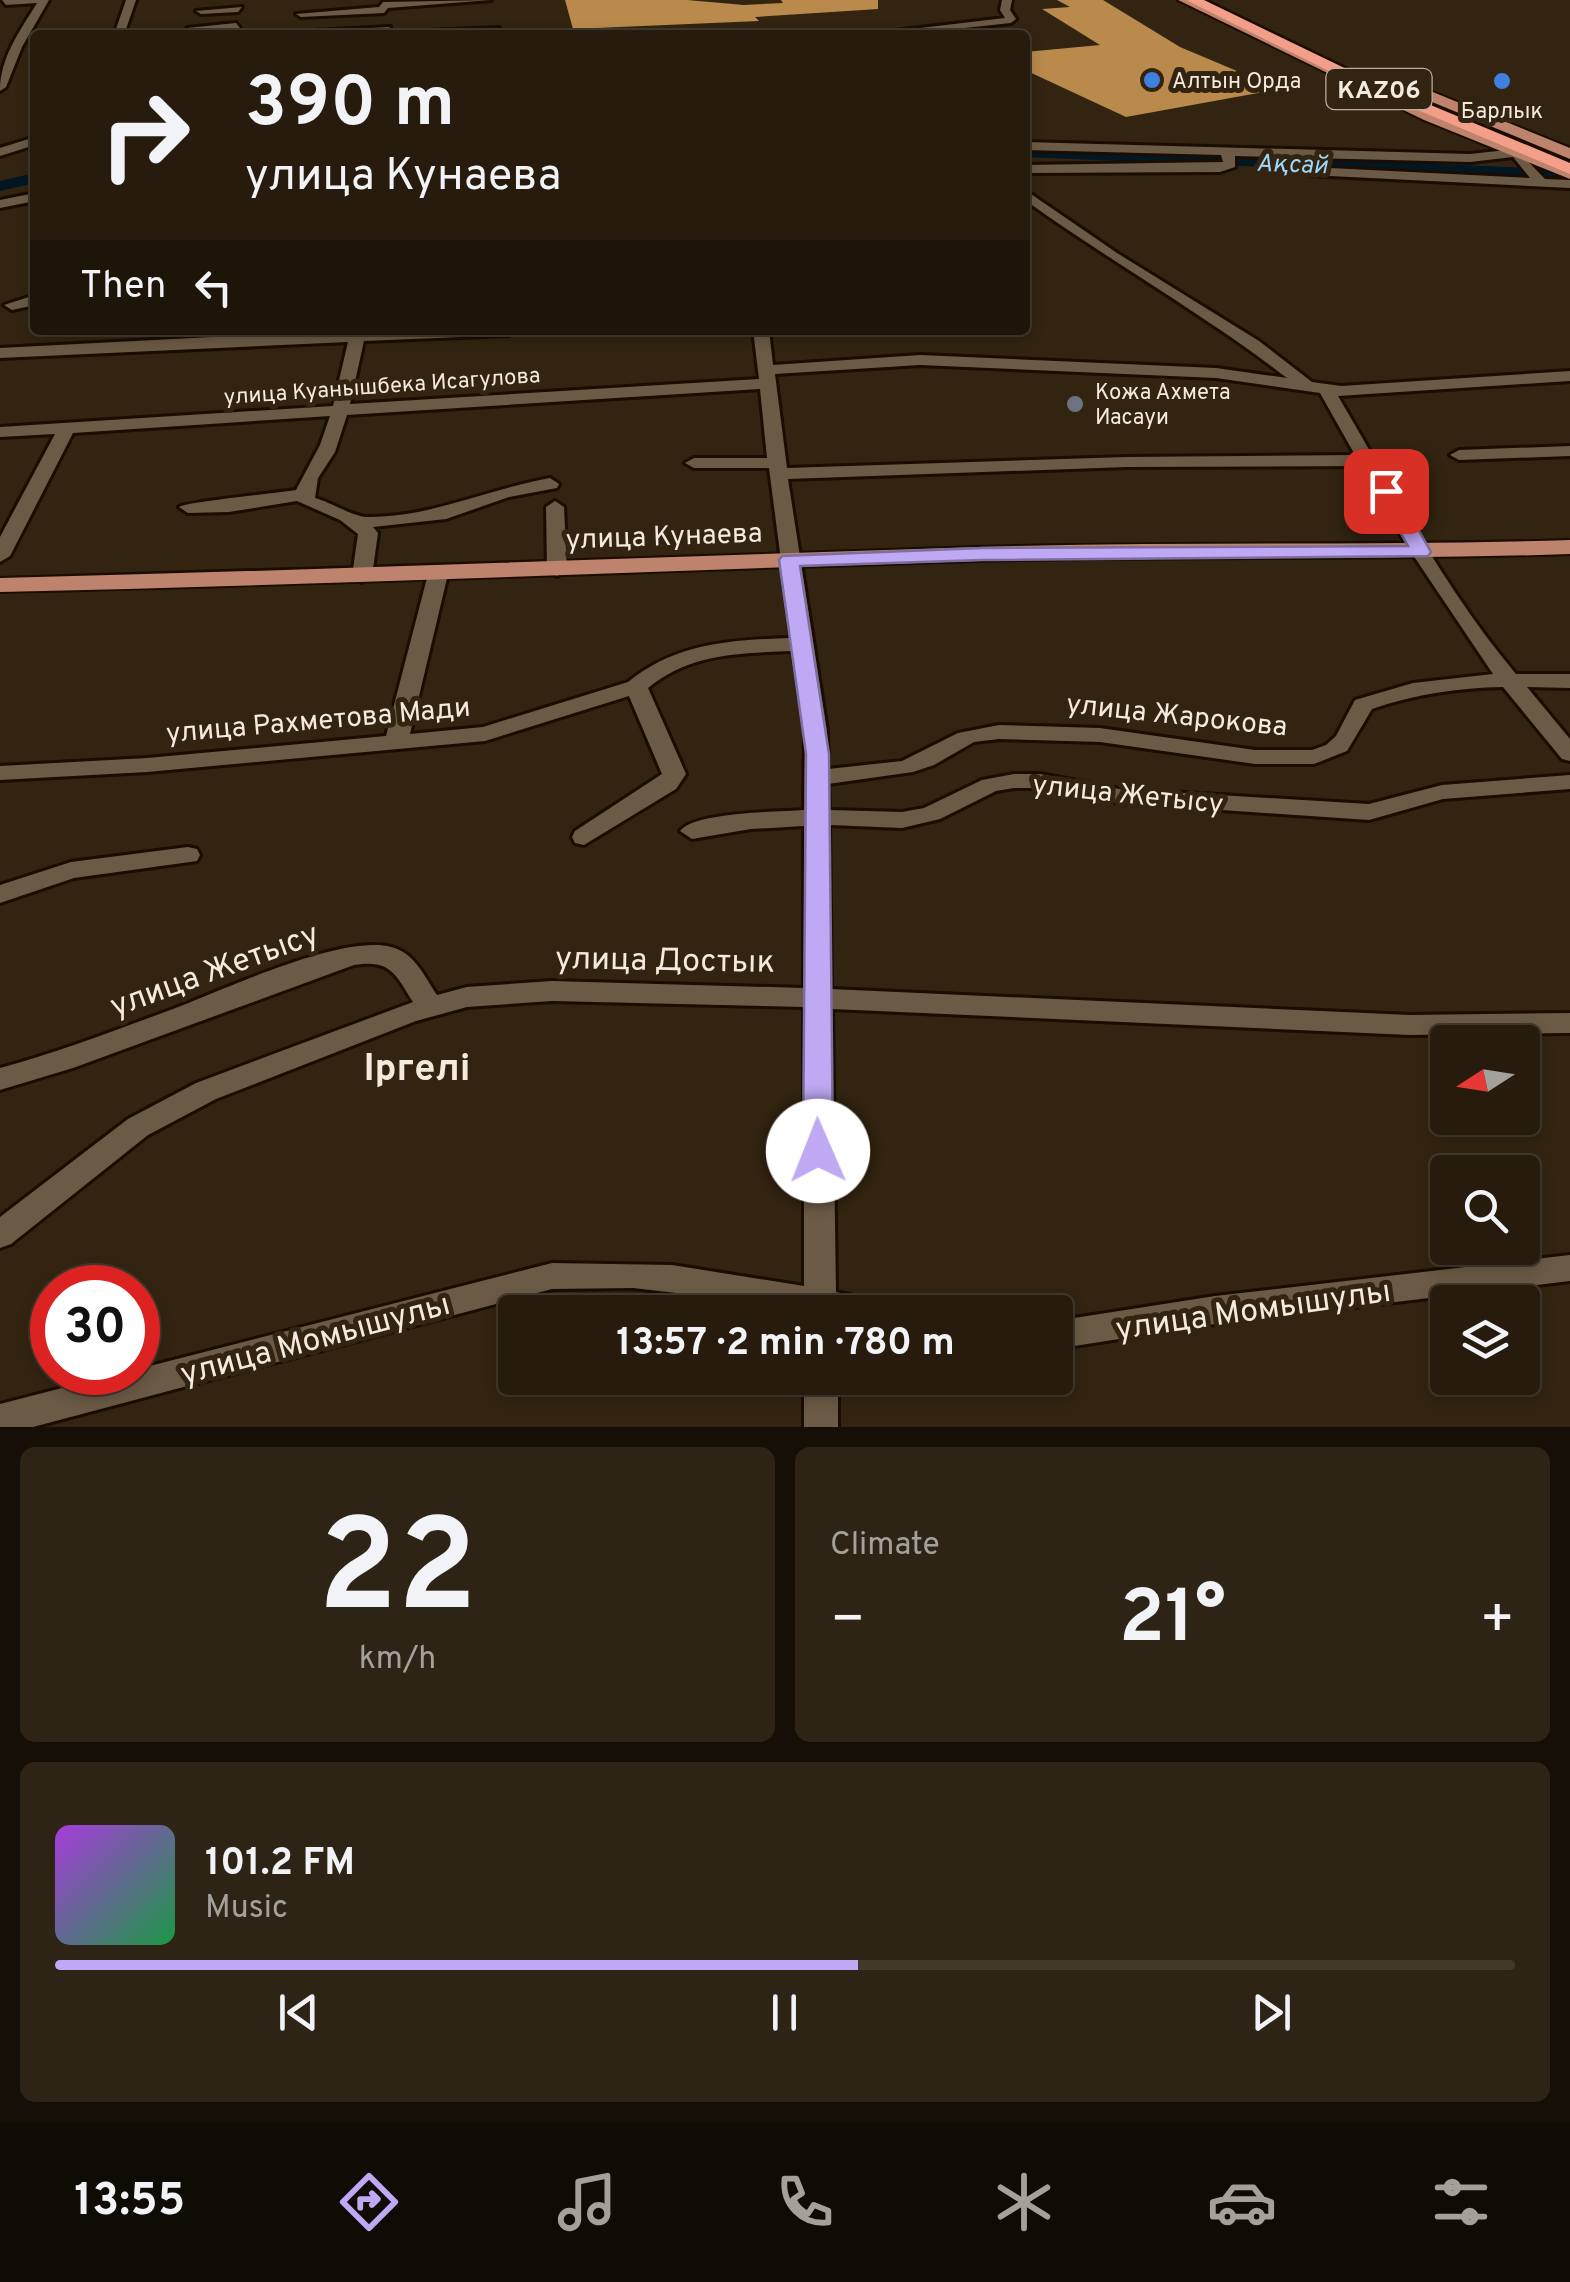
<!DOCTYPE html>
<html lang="en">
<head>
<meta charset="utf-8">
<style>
  body { margin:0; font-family:Overpass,sans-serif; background:#2e2415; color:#f1f3f6; height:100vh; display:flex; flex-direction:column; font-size:38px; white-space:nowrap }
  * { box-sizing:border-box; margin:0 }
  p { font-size:32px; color:#a4a19d }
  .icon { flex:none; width:55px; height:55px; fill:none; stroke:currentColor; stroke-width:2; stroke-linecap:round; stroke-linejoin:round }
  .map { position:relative; height:1427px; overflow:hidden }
  .sheet { display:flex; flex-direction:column; gap:20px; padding:20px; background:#150f07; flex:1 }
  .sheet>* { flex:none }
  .hud { position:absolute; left:30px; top:30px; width:1000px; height:305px; border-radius:10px; box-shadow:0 5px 15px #0003,0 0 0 2px #42392d; background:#261b0c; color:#f1f3f6; overflow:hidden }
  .needle { width:65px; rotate:258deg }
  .buttons { position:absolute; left:1430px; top:1025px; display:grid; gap:20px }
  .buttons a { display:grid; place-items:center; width:110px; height:110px; border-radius:10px; background:#261b0c; box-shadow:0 5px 15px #0003,0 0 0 2px #42392d; font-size:50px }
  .speed { position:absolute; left:30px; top:1265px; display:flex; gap:20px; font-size:50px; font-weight:700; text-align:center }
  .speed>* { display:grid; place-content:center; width:130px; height:130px; border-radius:50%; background:#261b0c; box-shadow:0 5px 15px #0003,0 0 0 2px #42392d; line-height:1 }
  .speed .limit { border:15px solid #d22; background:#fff; color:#111 }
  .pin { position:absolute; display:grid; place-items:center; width:85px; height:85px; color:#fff; margin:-42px; border-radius:20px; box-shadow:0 5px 15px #0006 }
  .me { position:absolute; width:110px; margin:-55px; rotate:359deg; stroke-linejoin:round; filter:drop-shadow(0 0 8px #0008) }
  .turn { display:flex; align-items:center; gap:35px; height:210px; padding:0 50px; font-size:45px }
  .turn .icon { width:130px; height:130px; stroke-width:2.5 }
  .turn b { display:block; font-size:70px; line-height:85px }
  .then { display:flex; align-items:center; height:95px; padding:0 50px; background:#0003; gap:20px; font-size:38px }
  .big { font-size:75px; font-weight:700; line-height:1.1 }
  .sheet .tile { flex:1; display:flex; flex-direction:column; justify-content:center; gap:15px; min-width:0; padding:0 35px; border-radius:15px; background:#2e2415 }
  .sheet .dial { align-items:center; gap:0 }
  .dial b { font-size:130px; line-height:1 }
  .song { display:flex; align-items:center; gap:30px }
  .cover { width:120px; height:120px; border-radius:15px; background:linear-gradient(135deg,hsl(280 70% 55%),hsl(140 70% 35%)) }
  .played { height:10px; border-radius:5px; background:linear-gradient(90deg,#bfa9f4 55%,#42392d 55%) }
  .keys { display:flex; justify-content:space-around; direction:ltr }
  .heat { display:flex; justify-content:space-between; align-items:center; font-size:55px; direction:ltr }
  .sheet .tiles { flex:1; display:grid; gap:20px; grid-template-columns:1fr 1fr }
  .tile:last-child { grid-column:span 2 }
  .trip { position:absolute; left:498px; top:1295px; width:575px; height:100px; border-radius:10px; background:#261b0c; box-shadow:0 5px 15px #0003,0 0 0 2px #42392d; font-weight:700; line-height:100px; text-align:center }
  .dock { display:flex; height:160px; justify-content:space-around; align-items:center; background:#0f0b05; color:#a4a19d }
  .dock .icon { width:70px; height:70px }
  .dock .current { color:#bfa9f4 }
  .dock b { font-size:45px; color:#f1f3f6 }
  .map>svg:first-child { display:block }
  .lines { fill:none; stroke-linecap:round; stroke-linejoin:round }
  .river { fill:#011724; fill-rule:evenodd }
  .building { fill:#b98a4c }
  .minor-casing { stroke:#1a0c00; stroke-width:6 }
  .major-casing { stroke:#1a0c00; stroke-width:4 }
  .highway-casing { stroke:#1a0c00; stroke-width:5 }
  .minor { fill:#6b5a45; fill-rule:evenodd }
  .major { fill:#bd836d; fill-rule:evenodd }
  .highway { fill:#f39e88; fill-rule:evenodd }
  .route { fill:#bfa9f4; stroke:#7c6e9f; stroke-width:2.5 }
  .shop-dot { fill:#3f7fe0; stroke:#322410; stroke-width:4 }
  .worship-dot { fill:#6b7280; stroke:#322410; stroke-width:4 }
  .labels { text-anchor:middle; stroke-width:10; stroke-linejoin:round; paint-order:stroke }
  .far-poi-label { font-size:22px; fill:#f4eade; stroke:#322410; text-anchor:start }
  .far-street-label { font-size:22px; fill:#f4eade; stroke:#322410 }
  .shield { fill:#322410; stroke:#baafa0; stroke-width:2.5 }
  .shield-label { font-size:25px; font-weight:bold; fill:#f4eade }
  .far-water-label { font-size:25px; font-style:italic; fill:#9dd7f9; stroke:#322410 }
  .street-label { font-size:28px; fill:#f4eade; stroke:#322410 }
  .near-street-label { font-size:32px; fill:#f4eade; stroke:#322410 }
  .near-quarter-label { font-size:38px; font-weight:bold; fill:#f4eade; stroke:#322410 }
</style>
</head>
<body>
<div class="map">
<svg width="1570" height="1427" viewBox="0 0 1570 1427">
  <rect width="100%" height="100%" fill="#322410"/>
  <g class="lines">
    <!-- river -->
    <g class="river">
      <path d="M1025,147L1558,169L1566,174L1558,179L1025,157Z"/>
      <path d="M35,173V183L0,191V181Z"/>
    </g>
  </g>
  <!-- building -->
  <g class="building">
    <path d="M565,0H687L744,5L783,3L781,0H878V9L755,17L759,21L573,29Z"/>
    <path d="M1057,0H1103L1180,47L1280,89L1126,117L1025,70V52L1100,45L1042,9L1070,7Z"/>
  </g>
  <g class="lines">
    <!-- minor casing -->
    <g class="minor-casing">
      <g id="minor">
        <path d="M2,0H49L22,47L6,87L0,91C0,57 20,31 37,3L6,5Z"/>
        <path d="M126,0H136L124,35H114Z"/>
        <path d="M491,0L388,8L384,13L301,17L296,14L379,7L383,2Z"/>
        <path d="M1002,0H1012L1010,10L1016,19L1011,23L899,35H861L1005,18L1000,10Z"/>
        <path d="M242,7L238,12L201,14L196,11Z"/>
        <path d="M236,23L240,28L192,31L187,28Z"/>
        <path d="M390,27L386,32L289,35L294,32Z"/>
        <path d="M499,28L495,33L397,35L402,32Z"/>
        <path d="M35,137V145L0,156V148Z"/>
        <path d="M1025,142L1470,154L1516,149L1545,179L1570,180V188L1310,175L1303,171L1310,167L1530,178L1513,157L1470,162L1235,156V167L1220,172L1025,173V165L1223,162L1221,155L1025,150Z"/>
        <path d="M1025,190L1117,253L1259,341L1312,382L1341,386L1570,371V381L1338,396C1393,489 1445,590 1516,674H1570V688L1527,687L1570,739V761L1562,759L1503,687C1458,688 1415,694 1372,709L1347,751L1314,764H1255L1100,742L999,739L974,742L934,765L913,772L828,784L829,810L902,812L924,808L982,780L1014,774H1040L1119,789L1369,804L1442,785L1570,775V789L1443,799L1369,820L1119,803L1040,788H1014L996,791L940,819L902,828L829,825L831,989L1410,1015L1570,1013V1033L1410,1035L832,1009L836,1292L880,1302L884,1312H799L711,1297L633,1288L552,1289L33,1427H0V1404L124,1372H138V1369L552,1263L672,1265L804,1286V1007L552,1001L467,1007L416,1021L216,1099L148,1135L11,1244L0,1248V1217L128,1119L196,1083L413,1002C395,973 390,959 354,965L73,1068L0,1090V1068C59,1052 116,1030 173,1009C223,990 342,934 391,947C415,953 424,976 437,995L467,987L552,981L804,988V826L751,829L692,839L680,831C695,812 778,812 804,810L805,731L793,651C740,653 690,653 648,688L686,774L676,789L584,845L575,843L572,837L575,831L662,774L629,696L485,741L147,772L0,780V766L147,758L386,736L428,574L438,568L448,574L410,734L483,727L628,682C676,643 731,640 791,638L769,468H694L685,463L694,458H767L760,389L347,415L335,452L318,478L315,498C330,502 352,516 366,517C429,518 489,489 550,478L559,484L557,488L509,497L446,519L373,527L378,533L372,576L362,582L352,576L358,534L340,520L297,501L229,512L188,513L179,507C185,502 278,493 296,490L320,445L330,416L73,433L10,556L0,562V537L55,434L0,437V427L333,406L348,342L0,358V348L351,330H517L509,335L364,341L350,404L759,379L753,330H769L773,365L920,355L1216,368L1287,378C1204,314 1111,262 1025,200ZM920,365L1216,378L1320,393L1355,455L1126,457L787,468L775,374ZM1361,466L1411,552L1493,674L1413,683L1355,700L1336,736L1326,745L1312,750H1255L1100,728L999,725L958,733L902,761L828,769L827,731L788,479L1126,467Z"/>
        <path d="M35,193V201L0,208V200Z"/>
        <path d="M35,295V305L12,310L4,305Z"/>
        <path d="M1570,446V456L1459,460L1450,455L1459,450Z"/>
        <path d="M555,501L564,507L567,570L557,576L547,570L546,507Z"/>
        <path d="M188,847L197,849L200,855L197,861L74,878L0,903V885L71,862Z"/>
        <path d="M1570,1255V1281L1215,1324L1055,1349V1321L1215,1296Z"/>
        <rect x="804" y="1378" width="34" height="49"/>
      </g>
    </g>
    <!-- major casing -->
    <g class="major-casing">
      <g id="major">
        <path d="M1178,0H1194L1434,114L1570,168V179L1424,120Z"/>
        <path d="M1386,77H1396L1570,148V159L1386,83Z"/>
        <path d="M1570,540V554C1373,561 1175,555 978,561C652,571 326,585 0,592V578C326,570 652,557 978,547C1175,541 1373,546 1570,540Z"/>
      </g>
    </g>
    <!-- highway casing -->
    <g class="highway-casing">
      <path id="highway" d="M1186,0H1204L1361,76L1570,163V174L1351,82Z"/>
    </g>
    <!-- minor -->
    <use href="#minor" class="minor"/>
    <!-- major -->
    <use href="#major" class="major"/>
    <!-- highway -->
    <use href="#highway" class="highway"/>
  </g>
  <!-- route -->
  <path class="route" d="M1386,485L1396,491L1431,552L1428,556L982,560L800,566L829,754L833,1151L829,1159L818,1163L807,1159L803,1151L806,754L779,560L782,556L982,548L1408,546L1377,491Z"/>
  <!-- markers -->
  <g class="shop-dot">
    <circle cx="1152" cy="80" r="10"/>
    <circle cx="1502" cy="81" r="10"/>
  </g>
  <circle class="worship-dot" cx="1075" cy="404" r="10"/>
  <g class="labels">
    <!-- far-poi labels -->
    <g class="far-poi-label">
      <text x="1172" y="88">Алтын Орда</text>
      <text x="1502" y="118" text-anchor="middle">Барлык</text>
      <text x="1095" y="399">Кожа Ахмета<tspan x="1095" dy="25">Иасауи</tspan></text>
    </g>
    <!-- far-street labels -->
    <g class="far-street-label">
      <text transform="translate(382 385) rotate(-4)" y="8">улица Куанышбека Исагулова</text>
    </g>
    <!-- shield labels -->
    <rect class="shield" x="1326.5" y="69" width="105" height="40" rx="8"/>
    <g class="shield-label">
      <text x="1379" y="98">KАZ06</text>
    </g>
    <!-- far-water labels -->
    <g class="far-water-label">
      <text transform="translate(1292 163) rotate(2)" y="9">Ақсай</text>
    </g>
    <!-- street labels -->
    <g class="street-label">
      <text transform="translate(664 535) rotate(-2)" y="10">улица Кунаева</text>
      <text transform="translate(1177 714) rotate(6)" y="10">улица Жарокова</text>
      <text transform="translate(318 719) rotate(-5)" y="10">улица Рахметова Мади</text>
      <text transform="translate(1128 793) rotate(6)" y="10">улица Жетысу</text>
    </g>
    <!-- near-street labels -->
    <g class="near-street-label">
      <text transform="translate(665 959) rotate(1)" y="11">улица Достык</text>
      <text transform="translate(214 969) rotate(-20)" y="11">улица Жетысу</text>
      <text transform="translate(1253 1309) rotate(-8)" y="11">улица Момышулы</text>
      <text transform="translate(315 1338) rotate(-15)" y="11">улица Момышулы</text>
    </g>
    <!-- near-quarter labels -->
    <g class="near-quarter-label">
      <text x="417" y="1080">Іргелі</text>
    </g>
  </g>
</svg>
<div class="buttons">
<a><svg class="needle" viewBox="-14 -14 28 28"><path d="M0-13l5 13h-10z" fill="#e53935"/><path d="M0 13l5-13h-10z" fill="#a4a19d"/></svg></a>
<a><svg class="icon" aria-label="search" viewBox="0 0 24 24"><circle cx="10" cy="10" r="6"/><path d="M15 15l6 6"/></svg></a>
<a><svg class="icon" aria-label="layers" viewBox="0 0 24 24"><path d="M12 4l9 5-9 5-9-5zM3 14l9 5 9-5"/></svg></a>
</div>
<div class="speed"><div class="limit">30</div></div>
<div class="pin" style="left:1386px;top:491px;background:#d93025"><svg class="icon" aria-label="arrive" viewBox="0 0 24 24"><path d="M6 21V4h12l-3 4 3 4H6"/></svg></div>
<svg class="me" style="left:818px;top:1151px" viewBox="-20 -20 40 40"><circle r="19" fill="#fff"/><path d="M0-13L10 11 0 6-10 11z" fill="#bfa9f4"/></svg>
<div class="trip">13:57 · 2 min · 780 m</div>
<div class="hud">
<div class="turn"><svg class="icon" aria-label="right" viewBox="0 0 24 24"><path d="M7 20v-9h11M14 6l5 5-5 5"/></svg><div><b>390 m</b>улица Кунаева</div></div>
<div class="then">Then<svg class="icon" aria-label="left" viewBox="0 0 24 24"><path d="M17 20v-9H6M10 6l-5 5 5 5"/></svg></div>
</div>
</div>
<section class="sheet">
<div class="tiles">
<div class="tile dial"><b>22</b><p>km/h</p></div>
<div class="tile"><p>Climate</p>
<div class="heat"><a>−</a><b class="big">21°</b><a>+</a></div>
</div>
<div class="tile">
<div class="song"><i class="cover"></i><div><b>101.2 FM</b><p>Music</p></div></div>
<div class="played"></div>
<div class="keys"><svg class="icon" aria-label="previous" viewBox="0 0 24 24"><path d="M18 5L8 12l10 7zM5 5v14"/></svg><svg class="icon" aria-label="pause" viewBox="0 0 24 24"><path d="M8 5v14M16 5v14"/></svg><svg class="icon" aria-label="next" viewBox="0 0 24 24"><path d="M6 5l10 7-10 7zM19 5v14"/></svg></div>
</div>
</div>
</section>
<nav class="dock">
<b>13:55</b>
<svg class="icon current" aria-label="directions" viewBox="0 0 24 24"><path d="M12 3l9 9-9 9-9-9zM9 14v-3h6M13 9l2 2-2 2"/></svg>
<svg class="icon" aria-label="music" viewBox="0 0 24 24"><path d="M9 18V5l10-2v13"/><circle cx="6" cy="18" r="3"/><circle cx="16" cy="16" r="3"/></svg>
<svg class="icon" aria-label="phone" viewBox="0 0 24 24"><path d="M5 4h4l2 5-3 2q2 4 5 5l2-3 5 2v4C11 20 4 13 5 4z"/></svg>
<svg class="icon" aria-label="climate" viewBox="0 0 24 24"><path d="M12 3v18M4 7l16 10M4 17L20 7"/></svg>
<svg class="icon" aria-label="car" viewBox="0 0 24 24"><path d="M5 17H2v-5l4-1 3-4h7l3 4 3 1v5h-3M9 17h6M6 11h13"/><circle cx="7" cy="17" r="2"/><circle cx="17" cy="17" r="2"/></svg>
<svg class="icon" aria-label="filters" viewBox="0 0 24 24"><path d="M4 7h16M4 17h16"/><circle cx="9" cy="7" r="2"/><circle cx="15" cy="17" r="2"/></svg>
</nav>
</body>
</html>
